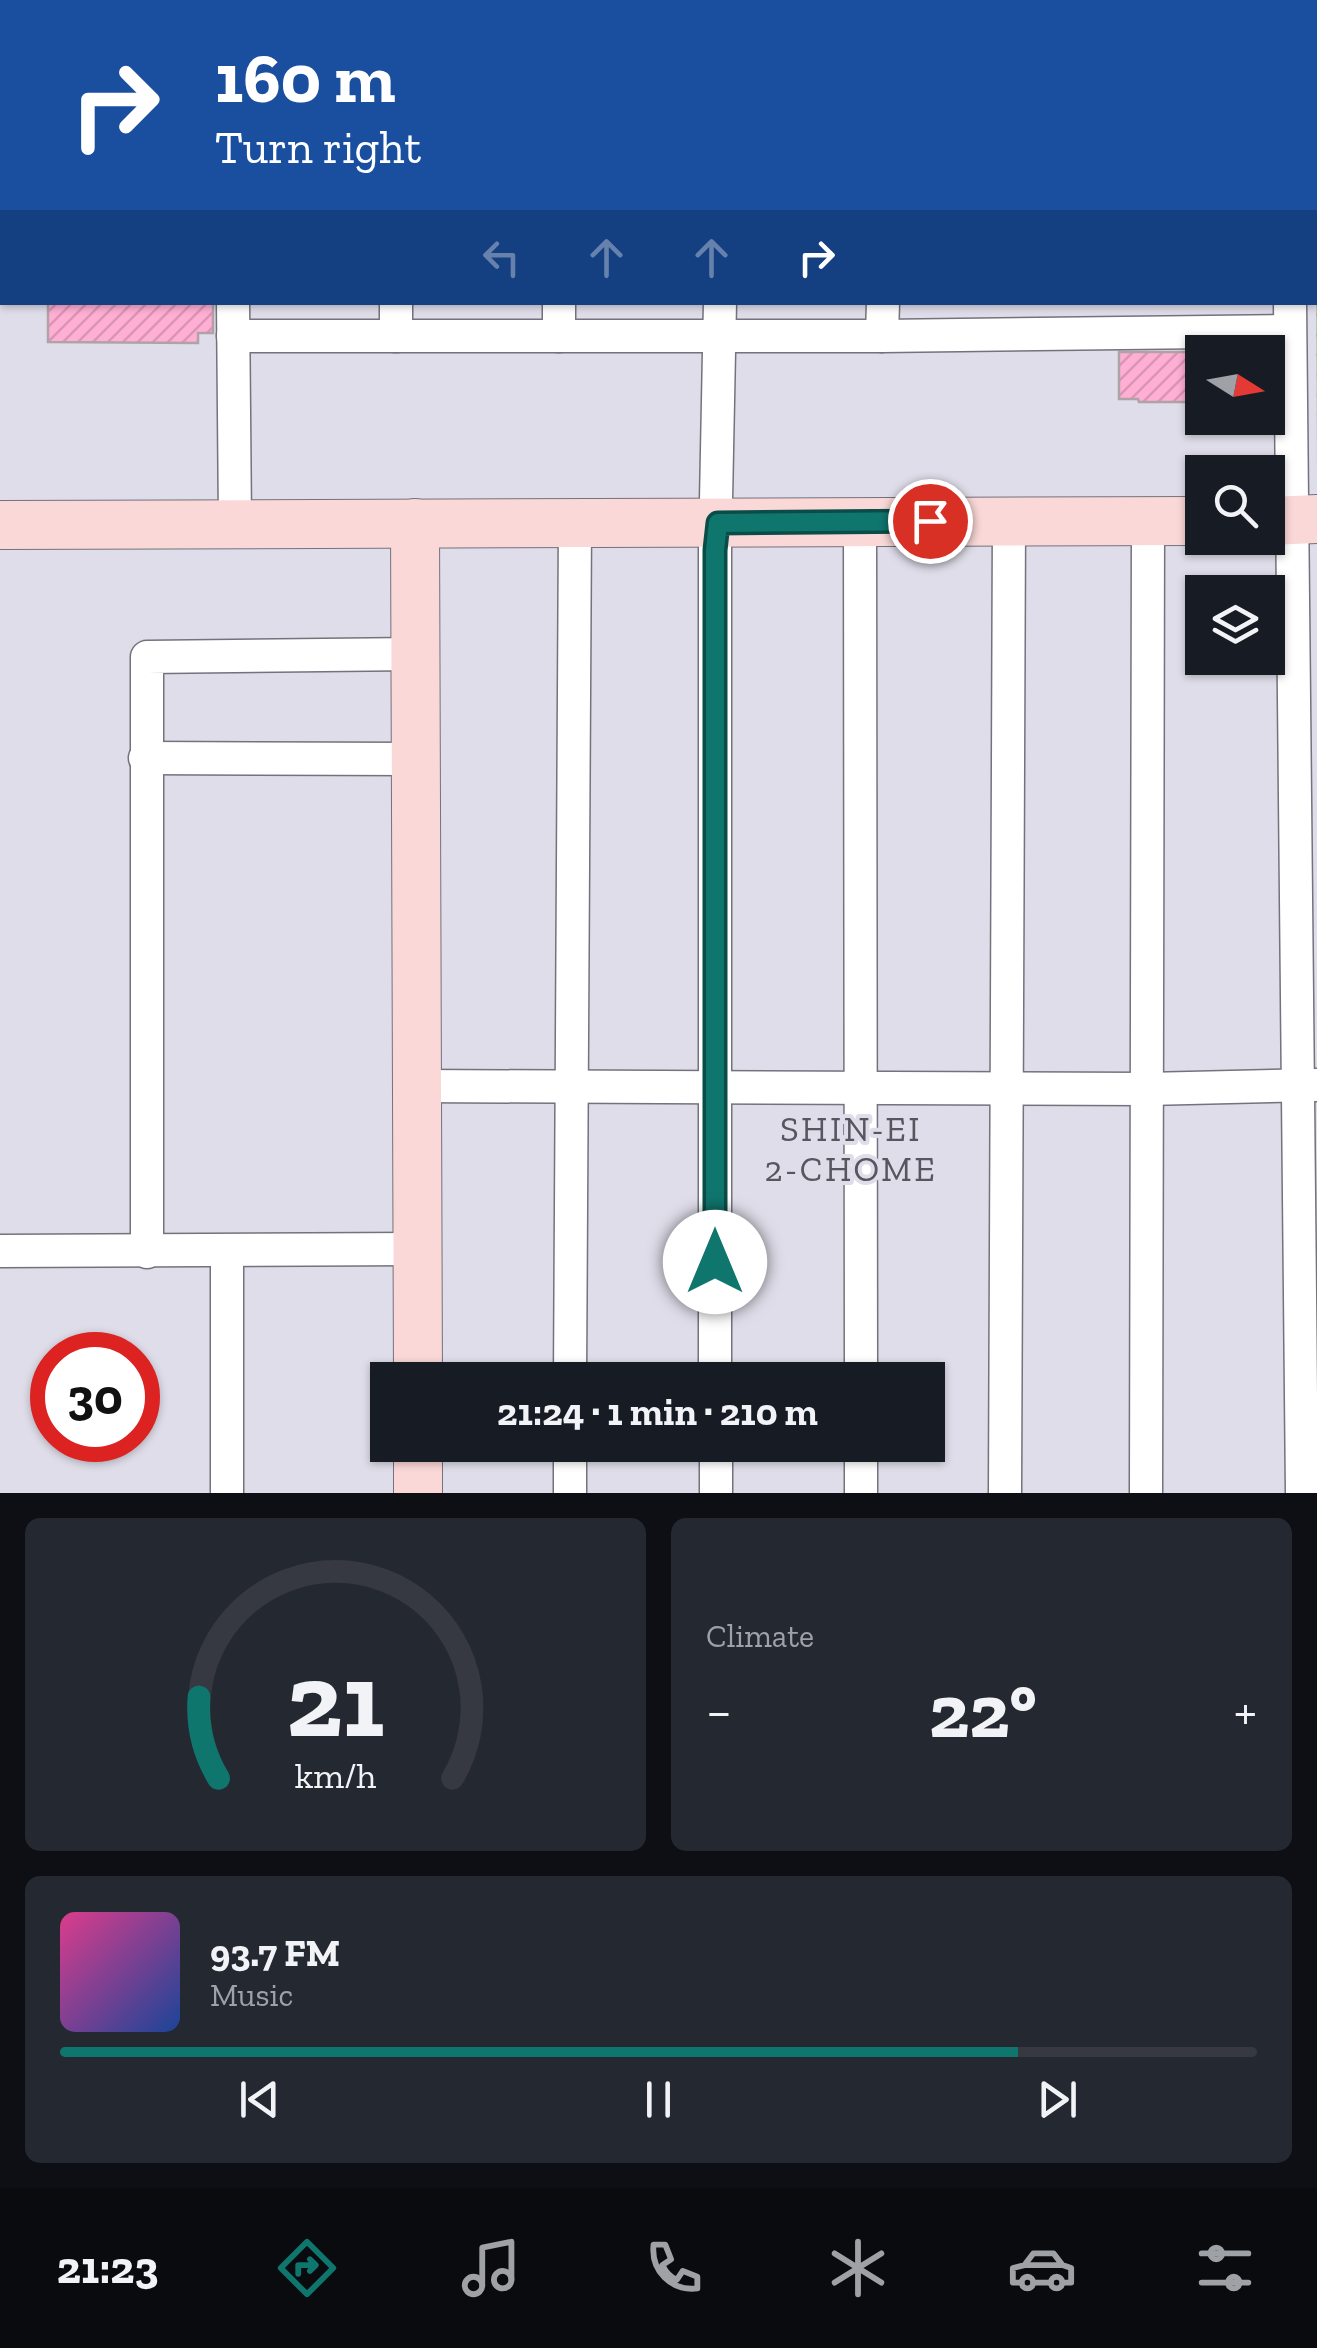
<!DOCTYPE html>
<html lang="en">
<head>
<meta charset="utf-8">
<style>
  body { margin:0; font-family:"Zilla Slab",serif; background:#242831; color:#f1f3f6; height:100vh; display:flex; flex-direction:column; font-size:38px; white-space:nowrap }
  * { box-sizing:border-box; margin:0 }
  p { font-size:32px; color:#9ea1a6 }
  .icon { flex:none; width:55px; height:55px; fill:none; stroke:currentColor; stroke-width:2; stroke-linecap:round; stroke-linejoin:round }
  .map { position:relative; height:1493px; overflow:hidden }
  .sheet { display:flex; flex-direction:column; gap:25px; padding:25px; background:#0d0f14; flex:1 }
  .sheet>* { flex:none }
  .hud { position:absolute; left:0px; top:0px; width:1318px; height:305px; box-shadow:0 2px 8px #0004; background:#1a4fa0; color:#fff; overflow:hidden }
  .needle { width:65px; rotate:101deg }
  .tools { position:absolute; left:1185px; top:335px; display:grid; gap:20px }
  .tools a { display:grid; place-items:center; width:100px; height:100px; border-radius:0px; background:#171b24; box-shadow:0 2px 8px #0004; font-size:50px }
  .speed { position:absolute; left:30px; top:1332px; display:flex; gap:20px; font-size:50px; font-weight:700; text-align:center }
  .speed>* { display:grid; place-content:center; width:130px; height:130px; border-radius:50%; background:#171b24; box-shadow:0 2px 8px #0004; line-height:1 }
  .speed .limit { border:15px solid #d22; background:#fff; color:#111 }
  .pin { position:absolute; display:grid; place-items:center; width:85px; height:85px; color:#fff; margin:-42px; border:5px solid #fff; border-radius:50%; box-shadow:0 2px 10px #0007 }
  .me { position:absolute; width:110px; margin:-55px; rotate:0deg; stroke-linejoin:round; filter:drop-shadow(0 0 8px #0008) }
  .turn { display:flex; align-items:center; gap:35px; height:210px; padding:0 50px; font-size:45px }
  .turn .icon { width:130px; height:130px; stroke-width:2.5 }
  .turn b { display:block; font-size:70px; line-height:85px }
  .lanes { display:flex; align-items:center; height:95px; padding:0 50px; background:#0003; justify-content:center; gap:50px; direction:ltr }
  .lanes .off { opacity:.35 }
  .big { font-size:75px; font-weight:700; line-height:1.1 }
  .sheet .widget { flex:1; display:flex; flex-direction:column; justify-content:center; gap:15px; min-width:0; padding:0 35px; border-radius:15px; background:#242831 }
  .sheet .dial { align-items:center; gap:0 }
  .dial svg { height:260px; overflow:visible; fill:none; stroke:#363941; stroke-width:7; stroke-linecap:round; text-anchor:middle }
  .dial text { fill:#f1f3f6; stroke:none }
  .song { display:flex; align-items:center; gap:30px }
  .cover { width:120px; height:120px; border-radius:15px; background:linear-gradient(135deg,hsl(330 70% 55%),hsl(220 70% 35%)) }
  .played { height:10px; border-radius:5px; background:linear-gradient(90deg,#0f766e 80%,#363941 80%) }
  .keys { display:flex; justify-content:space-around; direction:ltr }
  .heat { display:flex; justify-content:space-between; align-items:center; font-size:55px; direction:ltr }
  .sheet .tiles { flex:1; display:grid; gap:25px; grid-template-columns:1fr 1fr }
  .widget:last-child { grid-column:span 2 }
  .trip { position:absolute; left:370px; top:1362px; width:575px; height:100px; border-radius:0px; background:#171b24; box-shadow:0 2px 8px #0004; font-weight:700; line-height:100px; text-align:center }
  .menu { display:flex; height:160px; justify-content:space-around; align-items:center; background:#090b0e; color:#9ea1a6 }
  .menu .icon { width:70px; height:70px }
  .menu .selected { color:#0f766e }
  .menu b { font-size:45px; color:#f1f3f6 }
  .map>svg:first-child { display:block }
  .green { fill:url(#green-dots) }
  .building { fill:url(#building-hatch); stroke:#afa3a8; stroke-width:2.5 }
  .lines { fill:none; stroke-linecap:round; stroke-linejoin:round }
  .street-casing { stroke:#73727d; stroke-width:35 }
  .secondary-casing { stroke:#73727d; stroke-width:50 }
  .street { stroke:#fff; stroke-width:32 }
  .secondary { stroke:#fad8d7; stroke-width:48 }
  .route-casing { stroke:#0a4d48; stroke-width:25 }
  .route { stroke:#0f766e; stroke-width:18 }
  .labels { text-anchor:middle; stroke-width:8; stroke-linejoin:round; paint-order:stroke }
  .neighbourhood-label { font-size:35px; letter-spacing:2.5px; fill:#57565f; stroke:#dedde9 }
</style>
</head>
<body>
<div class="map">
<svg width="1317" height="1493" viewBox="0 0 1317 1493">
  <defs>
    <pattern id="green-dots" width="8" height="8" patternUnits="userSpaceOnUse" patternTransform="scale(2.5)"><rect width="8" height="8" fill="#9dbc88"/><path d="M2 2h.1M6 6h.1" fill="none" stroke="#86a174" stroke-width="1.8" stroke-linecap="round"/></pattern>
    <pattern id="building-hatch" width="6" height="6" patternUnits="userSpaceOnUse" patternTransform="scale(2.5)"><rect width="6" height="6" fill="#ffaed4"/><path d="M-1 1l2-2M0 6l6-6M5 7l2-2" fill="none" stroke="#da95b5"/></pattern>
  </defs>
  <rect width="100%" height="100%" fill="#dedde9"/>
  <!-- green -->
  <path class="green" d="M1269,0H1317V474L1315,2Z"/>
  <!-- building -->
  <g class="building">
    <path d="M48,302H213V333H198V343L48,342Z"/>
    <path d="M1119,352H1192V382H1197V402H1139L1138,399H1119Z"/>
  </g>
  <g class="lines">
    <!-- street casing -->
    <g class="street-casing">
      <g id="street">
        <path d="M232,0V2"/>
        <path d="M558,0V2"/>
        <path d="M720,0V2"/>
        <path d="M1074,0V2"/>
        <path d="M1239,0L1240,2"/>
        <path d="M396,2V0"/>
        <path d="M883,2V0"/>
        <path d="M233,302L235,523"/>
        <path d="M559,302V336"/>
        <path d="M1290,302L1302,1493"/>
        <path d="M233,336H882L1289,331"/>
        <path d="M396,336V302"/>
        <path d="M882,336L883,302"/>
        <path d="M860,521L861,1380"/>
        <path d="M145,758L415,759"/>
        <path d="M417,1086L1147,1089L1317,1085"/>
        <path d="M0,1251L418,1249"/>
        <path d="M147,1252V657L416,654"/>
        <path d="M227,1252V1493"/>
        <path d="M570,1380L575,522"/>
        <path d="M715,1380V550L720,302"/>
        <path d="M716,1445V1493"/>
        <path d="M861,1445V1493"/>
        <path d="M570,1493V1445"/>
        <path d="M1005,1493L1009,521"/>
        <path d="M1146,1493L1148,522"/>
      </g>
    </g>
    <!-- secondary casing -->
    <g class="secondary-casing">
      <g id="secondary">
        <path d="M0,45V242"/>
        <path d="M1268,521L1317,519"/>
        <path d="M415,523L418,1380"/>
        <path d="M0,525L1202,521"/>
        <path d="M418,1493V1445"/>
      </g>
    </g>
    <!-- street -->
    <use href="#street" class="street"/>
    <!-- secondary -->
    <use href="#secondary" class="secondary"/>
  </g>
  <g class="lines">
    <!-- route casing -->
    <g class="route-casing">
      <path id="route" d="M715,1262V550L718,523L930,521"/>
    </g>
    <!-- route -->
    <use href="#route" class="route"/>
  </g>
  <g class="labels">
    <!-- neighbourhood labels -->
    <g class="neighbourhood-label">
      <text x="851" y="1141">SHIN-EI<tspan x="851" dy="40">2-CHOME</tspan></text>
    </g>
  </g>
</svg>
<div class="tools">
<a><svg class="needle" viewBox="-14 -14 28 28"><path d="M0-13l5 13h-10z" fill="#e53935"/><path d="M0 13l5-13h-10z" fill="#9ea1a6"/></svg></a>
<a><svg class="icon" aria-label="search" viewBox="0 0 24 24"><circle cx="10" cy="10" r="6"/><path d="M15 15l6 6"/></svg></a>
<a><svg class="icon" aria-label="layers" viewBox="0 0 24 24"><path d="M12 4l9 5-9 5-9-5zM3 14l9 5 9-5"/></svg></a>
</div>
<div class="speed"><div class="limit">30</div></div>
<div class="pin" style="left:930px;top:521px;background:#d93025"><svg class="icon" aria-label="arrive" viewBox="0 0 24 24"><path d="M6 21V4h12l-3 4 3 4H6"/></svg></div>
<svg class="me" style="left:715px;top:1262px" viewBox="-20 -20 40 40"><circle r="19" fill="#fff"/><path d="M0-13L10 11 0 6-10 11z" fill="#0f766e"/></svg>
<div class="trip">21:24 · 1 min · 210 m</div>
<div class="hud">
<div class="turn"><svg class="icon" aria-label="right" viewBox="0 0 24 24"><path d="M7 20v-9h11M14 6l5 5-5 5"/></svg><div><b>160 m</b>Turn right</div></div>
<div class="lanes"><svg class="icon off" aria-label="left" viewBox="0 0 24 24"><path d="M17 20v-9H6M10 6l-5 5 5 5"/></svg><svg class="icon off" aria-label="ahead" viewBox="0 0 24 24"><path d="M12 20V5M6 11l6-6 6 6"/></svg><svg class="icon off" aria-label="ahead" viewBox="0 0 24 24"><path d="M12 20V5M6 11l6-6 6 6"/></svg><svg class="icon" aria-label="right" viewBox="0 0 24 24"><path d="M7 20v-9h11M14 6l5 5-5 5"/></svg></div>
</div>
</div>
<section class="sheet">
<div class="tiles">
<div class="widget dial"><svg viewBox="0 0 100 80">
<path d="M14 69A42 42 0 1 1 86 69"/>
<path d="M14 69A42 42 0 0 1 8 44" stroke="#0f766e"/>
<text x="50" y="56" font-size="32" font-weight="700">21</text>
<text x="50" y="72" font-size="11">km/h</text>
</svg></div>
<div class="widget"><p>Climate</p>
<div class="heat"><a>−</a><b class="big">22°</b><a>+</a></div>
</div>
<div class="widget">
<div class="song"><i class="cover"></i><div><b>93.7 FM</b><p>Music</p></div></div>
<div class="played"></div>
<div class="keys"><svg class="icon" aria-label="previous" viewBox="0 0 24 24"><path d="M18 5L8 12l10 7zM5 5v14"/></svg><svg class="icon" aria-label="pause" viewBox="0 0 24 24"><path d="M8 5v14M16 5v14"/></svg><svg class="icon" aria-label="next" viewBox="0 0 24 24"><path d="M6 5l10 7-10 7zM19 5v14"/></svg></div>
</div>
</div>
</section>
<nav class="menu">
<b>21:23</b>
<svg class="icon selected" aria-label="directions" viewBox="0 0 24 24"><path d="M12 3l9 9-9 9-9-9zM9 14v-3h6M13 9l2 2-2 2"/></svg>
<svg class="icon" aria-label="music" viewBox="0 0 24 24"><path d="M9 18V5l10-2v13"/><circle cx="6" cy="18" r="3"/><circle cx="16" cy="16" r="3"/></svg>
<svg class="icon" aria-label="phone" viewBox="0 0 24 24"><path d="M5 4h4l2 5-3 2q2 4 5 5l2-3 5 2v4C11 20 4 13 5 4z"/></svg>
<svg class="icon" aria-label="climate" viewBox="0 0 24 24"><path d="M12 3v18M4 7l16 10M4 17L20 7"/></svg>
<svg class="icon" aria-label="car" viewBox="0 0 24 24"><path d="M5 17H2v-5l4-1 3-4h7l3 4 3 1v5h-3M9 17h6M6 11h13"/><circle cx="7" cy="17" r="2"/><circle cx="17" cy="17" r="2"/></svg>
<svg class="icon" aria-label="filters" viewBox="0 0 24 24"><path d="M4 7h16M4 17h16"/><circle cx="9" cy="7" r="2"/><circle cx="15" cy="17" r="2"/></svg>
</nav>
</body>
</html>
